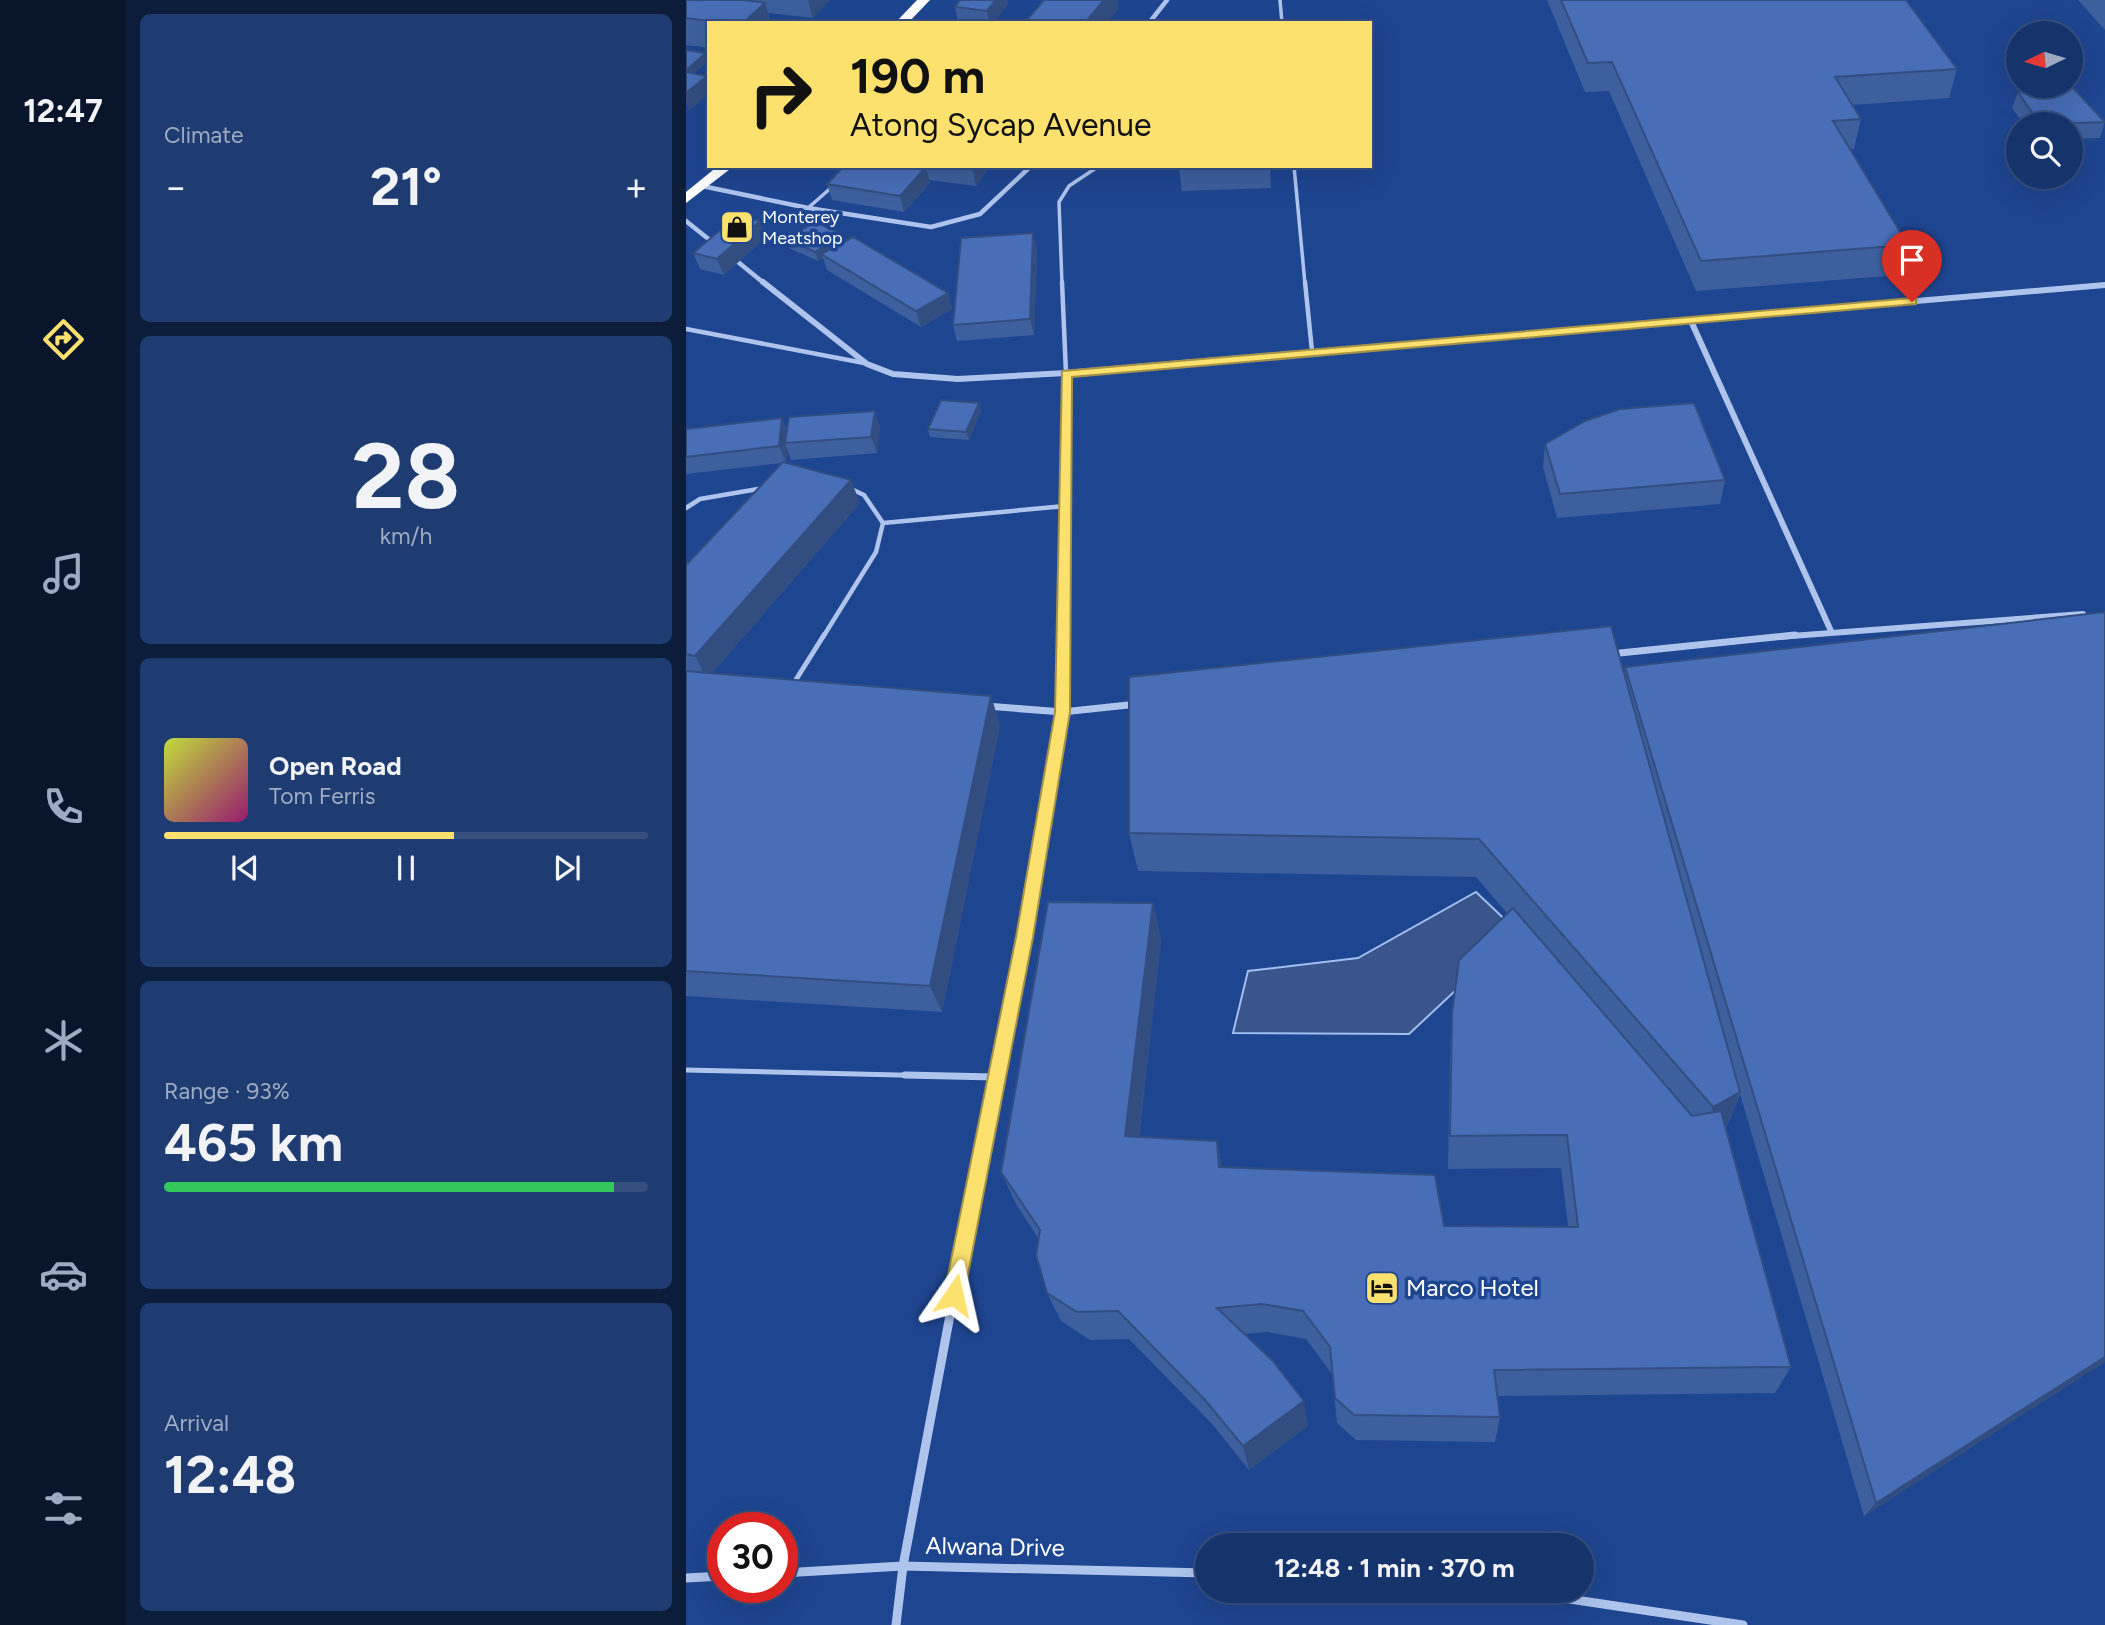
<!DOCTYPE html>
<html lang="en">
<head>
<meta charset="utf-8">
<style>
  body { margin:0; font-family:Figtree,sans-serif; background:#1f3c72; color:#f1f3f6; height:100vh; display:flex; flex-direction:column; font-size:26px; white-space:nowrap }
  * { box-sizing:border-box; margin:0 }
  p { font-size:23px; color:#9eaac2 }
  .icon { flex:none; width:38px; height:38px; fill:none; stroke:currentColor; stroke-width:2; stroke-linecap:round; stroke-linejoin:round }
  .map { position:relative; flex:1; overflow:hidden }
  .panel { display:flex; flex-direction:column; gap:14px; padding:14px; background:#0c1d3b; width:560px }
  .panel>* { flex:none }
  .guide { position:absolute; left:21px; top:21px; width:665px; height:147px; border-radius:0px; box-shadow:0 7px 28px #0002,0 0 0 2px #354f7f; background:#fce16e; color:#111; overflow:hidden }
  .needle { width:46px; rotate:265deg }
  .controls { position:absolute; left:1320px; top:21px; display:grid; gap:14px }
  .controls a { display:grid; place-items:center; width:77px; height:77px; border-radius:50%; background:#16346c; box-shadow:0 7px 28px #0002,0 0 0 2px #354f7f; font-size:35px }
  .speed { position:absolute; left:21px; top:1512px; display:flex; gap:14px; font-size:35px; font-weight:700; text-align:center }
  .speed>* { display:grid; place-content:center; width:91px; height:91px; border-radius:50%; background:#16346c; box-shadow:0 7px 28px #0002,0 0 0 2px #354f7f; line-height:1 }
  .speed .limit { border:10px solid #d22; background:#fff; color:#111 }
  .pin { position:absolute; display:grid; place-items:center; width:60px; height:60px; color:#fff; margin:-72px -30px; border-radius:50% 50% 50% 0; rotate:-45deg; box-shadow:0 0 7px #0007 }
  .pin .icon { rotate:45deg }
  .me { position:absolute; width:77px; margin:-38px; rotate:11deg; stroke-linejoin:round; filter:drop-shadow(0 0 5px #0008) }
  .turn { display:flex; align-items:center; gap:24px; height:147px; padding:0 28px; font-size:32px }
  .turn .icon { width:91px; height:91px; stroke-width:2.5 }
  .turn b { display:block; font-size:49px; line-height:60px }
  .big { font-size:52px; font-weight:700; line-height:1.1 }
  .panel .card { flex:1; display:flex; flex-direction:column; justify-content:center; gap:10px; min-width:0; padding:0 24px; border-radius:10px; background:#1f3c72 }
  .panel .dial { align-items:center; gap:0 }
  .dial b { font-size:91px; line-height:1 }
  .song { display:flex; align-items:center; gap:21px }
  .cover { width:84px; height:84px; border-radius:10px; background:linear-gradient(135deg,hsl(70 70% 55%),hsl(320 70% 35%)) }
  .played { height:7px; border-radius:4px; background:linear-gradient(90deg,#fce16e 60%,#354f7f 60%) }
  .keys { display:flex; justify-content:space-around; direction:ltr }
  .heat { display:flex; justify-content:space-between; align-items:center; font-size:38px; direction:ltr }
  .charge { height:10px; border-radius:5px; background:linear-gradient(90deg,#34c759 93%,#354f7f 0) }
  .trip { position:absolute; left:509px; top:1533px; width:399px; height:70px; border-radius:35px; background:#16346c; box-shadow:0 7px 28px #0002,0 0 0 2px #354f7f; font-weight:700; line-height:70px; text-align:center }
  main { display:flex; flex:1; min-height:0 }
  .menu { display:flex; flex-direction:column; width:126px; justify-content:space-around; align-items:center; background:#09152b; color:#9eaac2 }
  .menu .icon { width:49px; height:49px }
  .menu .active { color:#fce16e }
  .menu b { font-size:32px; color:#f1f3f6 }
  .map>svg:first-child { display:block }
  .water { fill:#39558b; stroke:#a1beef; stroke-width:2 }
  .lines { fill:none; stroke-linecap:round; stroke-linejoin:round }
  .lane-far3 { stroke:#aec4ed; stroke-width:3.5 }
  .lane-far2 { stroke:#aec4ed; stroke-width:4.5 }
  .lane-far1 { stroke:#aec4ed; stroke-width:5 }
  .lane { stroke:#aec4ed; stroke-width:7 }
  .street-far3 { stroke:#aec4ed; stroke-width:4.5 }
  .street-far2 { stroke:#aec4ed; stroke-width:6 }
  .street-far1 { stroke:#aec4ed; stroke-width:7 }
  .street { stroke:#aec4ed; stroke-width:9 }
  .highway { fill:#fff; fill-rule:evenodd }
  .wall { fill:#3d5f9d }
  .shaded-wall { fill:#324d80 }
  .building { fill:#476eb7; stroke:#324d80; stroke-width:2 }
  .route { fill:#fce16e; stroke:#a49248; stroke-width:2 }
  .labels { text-anchor:middle; stroke-width:7; stroke-linejoin:round; paint-order:stroke }
  .far-poi-label { font-size:18px; fill:#fff; stroke:#1e4590; text-anchor:start }
  .near-poi-label { font-size:24px; fill:#fff; stroke:#1e4590; text-anchor:start }
  .near-street-label { font-size:24px; fill:#fff; stroke:#1e4590 }
</style>
</head>
<body>
<main>
<nav class="menu">
<b>12:47</b>
<svg class="icon active" aria-label="directions" viewBox="0 0 24 24"><path d="M12 3l9 9-9 9-9-9zM9 14v-3h6M13 9l2 2-2 2"/></svg>
<svg class="icon" aria-label="music" viewBox="0 0 24 24"><path d="M9 18V5l10-2v13"/><circle cx="6" cy="18" r="3"/><circle cx="16" cy="16" r="3"/></svg>
<svg class="icon" aria-label="phone" viewBox="0 0 24 24"><path d="M5 4h4l2 5-3 2q2 4 5 5l2-3 5 2v4C11 20 4 13 5 4z"/></svg>
<svg class="icon" aria-label="climate" viewBox="0 0 24 24"><path d="M12 3v18M4 7l16 10M4 17L20 7"/></svg>
<svg class="icon" aria-label="car" viewBox="0 0 24 24"><path d="M5 17H2v-5l4-1 3-4h7l3 4 3 1v5h-3M9 17h6M6 11h13"/><circle cx="7" cy="17" r="2"/><circle cx="17" cy="17" r="2"/></svg>
<svg class="icon" aria-label="filters" viewBox="0 0 24 24"><path d="M4 7h16M4 17h16"/><circle cx="9" cy="7" r="2"/><circle cx="15" cy="17" r="2"/></svg>
</nav>
<section class="panel">
<div class="card"><p>Climate</p>
<div class="heat"><a>−</a><b class="big">21°</b><a>+</a></div>
</div>
<div class="card dial"><b>28</b><p>km/h</p></div>
<div class="card">
<div class="song"><i class="cover"></i><div><b>Open Road</b><p>Tom Ferris</p></div></div>
<div class="played"></div>
<div class="keys"><svg class="icon" aria-label="previous" viewBox="0 0 24 24"><path d="M18 5L8 12l10 7zM5 5v14"/></svg><svg class="icon" aria-label="pause" viewBox="0 0 24 24"><path d="M8 5v14M16 5v14"/></svg><svg class="icon" aria-label="next" viewBox="0 0 24 24"><path d="M6 5l10 7-10 7zM19 5v14"/></svg></div>
</div>
<div class="card"><p>Range · 93%</p><b class="big">465 km</b><div class="charge"></div></div>
<div class="card"><p>Arrival</p><b class="big">12:48</b></div>
</section>
<div class="map">
<svg width="1419" height="1625" viewBox="0 0 1419 1625">
  <rect width="100%" height="100%" fill="#1e4590"/>
  <!-- water -->
  <path class="water" d="M790,892L832,932L723,1034L547,1033L562,971L672,958Z"/>
  <g class="lines">
    <!-- lane-far3 -->
    <g class="lane-far3">
      <path d="M594,0L596,23"/>
      <path d="M608,166L619,284"/>
      <path d="M122,208L146,187"/>
      <path d="M376,284L373,202L383,186L413,166"/>
    </g>
    <!-- lane-far2 -->
    <g class="lane-far2">
      <path d="M376,282L380,373"/>
      <path d="M619,282L626,351"/>
      <path d="M0,329L178,363"/>
      <path d="M0,508L14,499L78,488"/>
      <path d="M197,523L379,506"/>
      <path d="M137,637L190,552L197,523L178,495L163,488"/>
    </g>
    <!-- lane-far1 -->
    <g class="lane-far1">
      <path d="M106,686L138,635"/>
      <path d="M0,1070L296,1077"/>
    </g>
    <!-- lane -->
    <path class="lane" d="M219,1075L309,1077"/>
    <!-- street-far3 -->
    <g class="street-far3">
      <path d="M463,23L481,0"/>
      <path d="M16,186L122,208L245,227L294,214L345,166"/>
      <path d="M0,221L30,245"/>
      <path d="M52,262L79,284"/>
    </g>
    <!-- street-far2 -->
    <g class="street-far2">
      <path d="M77,282L181,364L207,374L272,379L380,373L1419,285"/>
      <path d="M1005,321L1145,631"/>
      <path d="M377,637L380,373"/>
      <path d="M1092,637L1397,614"/>
    </g>
    <!-- street-far1 -->
    <g class="street-far1">
      <path d="M924,654L1109,635"/>
      <path d="M300,706L376,712L452,704"/>
      <path d="M309,1077L338,937L376,712L377,635"/>
    </g>
    <!-- street -->
    <g class="street">
      <path d="M96,1573L217,1566L522,1573"/>
      <path d="M0,1578L37,1576"/>
      <path d="M830,1591L1057,1625"/>
      <path d="M210,1625L217,1566L309,1075"/>
    </g>
    <!-- highway -->
    <g class="highway">
      <path d="M231,0H244L222,23H209Z"/>
      <path d="M32,166H48L0,203V192Z"/>
    </g>
  </g>
  <!-- wall -->
  <g class="wall">
    <path d="M0,0H144L127,18L82,13L85,23H23V48L0,45Z"/>
    <path d="M274,0H321L322,4L307,23L272,22L269,7Z"/>
    <path d="M861,0H1220L1271,69L1263,98L1166,105L1175,119L1168,149H1164L1222,245L1214,275L1010,291L923,91L899,92Z"/>
    <path d="M1392,0H1419V30Z"/>
    <path d="M1332,92L1419,121L1414,138L1384,139V124H1338L1326,108Z"/>
    <path d="M158,166H304L290,186L243,180L244,183L218,212L146,200L141,184Z"/>
    <path d="M493,166H584L585,188L496,191Z"/>
    <path d="M74,221L80,237L38,275L14,269L7,253Z"/>
    <path d="M100,239L160,241L262,293L266,309L235,327L141,270L137,258L132,261L103,248Z"/>
    <path d="M351,249L348,335L271,341L267,325Z"/>
    <path d="M189,411L194,427L191,453L105,460L101,449L100,463L174,503L26,673L305,696L314,726L256,1012L0,996V565L95,463L0,474V429L96,418L101,431Z"/>
    <path d="M295,411L283,440L244,437L242,429Z"/>
    <path d="M859,444L1039,480L1034,504L871,518L857,467Z"/>
    <path d="M939,667L1419,1362L1178,1516L1054,1094L1041,1126L1040,1127L1105,1367L1089,1393L811,1396L814,1417L809,1442L670,1440L651,1423L646,1374L620,1339L581,1332L559,1334L622,1426L563,1470L527,1425L443,1339L404,1340L375,1321L361,1293L352,1238L330,1204L315,1172L467,903L475,941L453,1137L531,1141L536,1167L758,1226H882L875,1168L762,1169L764,1049L766,1013L821,913L790,877L452,871L443,833L938,673Z"/>
  </g>
  <!-- shaded-wall -->
  <g class="shaded-wall">
    <path d="M122,0H144L127,18Z"/>
    <path d="M310,0H321L322,4L307,23H304L301,11Z"/>
    <path d="M418,0H431L433,8L421,23H399Z"/>
    <path d="M79,3L85,23H57Z"/>
    <path d="M20,53L23,61L3,78L0,70Z"/>
    <path d="M21,76L23,80V94L3,111L0,103V93Z"/>
    <path d="M286,166H304L290,186Z"/>
    <path d="M240,167L244,183L218,212L214,196Z"/>
    <path d="M74,221L80,237L38,275L31,259Z"/>
    <path d="M347,233L351,249L348,335L344,319Z"/>
    <path d="M158,234L161,242L135,254L137,258L132,261L129,252Z"/>
    <path d="M262,293L266,309L235,327L230,311Z"/>
    <path d="M293,403L295,411L283,440L280,432Z"/>
    <path d="M189,411L194,427L191,453L185,437Z"/>
    <path d="M96,418L102,434L99,443L101,449L100,463L93,446Z"/>
    <path d="M165,480L174,503L21,679L9,656Z"/>
    <path d="M305,696L314,726L256,1012L244,986Z"/>
    <path d="M467,903L475,941L449,1168L439,1136Z"/>
    <path d="M1054,1092L1041,1126L1016,1140L1027,1107Z"/>
    <path d="M531,1141L537,1174L533,1167Z"/>
    <path d="M1419,1357V1362L1178,1516L1190,1503Z"/>
    <path d="M618,1401L622,1426L563,1470L557,1446Z"/>
  </g>
  <!-- building -->
  <g class="building">
    <path d="M0,0H59L79,3L57,23H38L0,18Z"/>
    <path d="M274,0H310L301,11L269,7Z"/>
    <path d="M358,0H418L399,23H338Z"/>
    <path d="M875,0H1220L1271,69L1149,77L1175,119L1147,121L1222,245L1015,261L926,62L902,63Z"/>
    <path d="M0,50L20,53L0,70Z"/>
    <path d="M0,72L21,76L0,93Z"/>
    <path d="M1387,88L1419,122L1354,124L1332,92Z"/>
    <path d="M158,166H237L240,167L214,196L141,184Z"/>
    <path d="M493,166H542L493,168Z"/>
    <path d="M51,216L74,221L31,259L7,253Z"/>
    <path d="M129,222L158,234L129,252L100,239Z"/>
    <path d="M347,233L344,319L267,325L275,238Z"/>
    <path d="M167,237L262,293L230,311L135,254Z"/>
    <path d="M255,400L293,403L280,432L242,429Z"/>
    <path d="M1008,403L1039,480L874,494L859,444L899,421L934,409Z"/>
    <path d="M189,411L185,437L99,443L103,417Z"/>
    <path d="M96,418L93,446L0,457V429Z"/>
    <path d="M97,462L165,480L9,656L0,654V565Z"/>
    <path d="M1419,612V1357L1190,1503L939,667Z"/>
    <path d="M925,626L1054,1092L1027,1107L793,839L443,833V677Z"/>
    <path d="M0,671L305,696L244,986L0,971Z"/>
    <path d="M362,902L467,903L439,1136L531,1141L533,1167L749,1175L758,1226L892,1227L881,1135L764,1136L766,1013L773,960L827,908L1006,1116L1035,1111L1105,1367L808,1370L814,1417L668,1415L649,1398L644,1347L617,1311L576,1304L531,1308L586,1360L618,1401L557,1446L519,1400L432,1311L391,1312L361,1293L350,1255L354,1230L315,1172Z"/>
  </g>
  <!-- route -->
  <path class="route" d="M1226,298L1230,299V304L386,377L384,712L347,937L278,1295L275,1302L268,1305L261,1302L258,1295L330,937L369,712L376,371Z"/>
  <!-- icons -->
  <defs>
    <g id="shop-square" transform="scale(1.75)"><rect x="-9" y="-9" width="18" height="18" rx="4" fill="#fce16e" stroke="#1e4590"/><path d="M-5-2.5h2.3a2.7 3.5 0 0 1 5.4 0H5L5.5 6h-11ZM-1.5-2.5h3a1.5 2.3 0 0 0-3 0Z" fill="#111"/></g>
    <g id="hotel-square" transform="scale(1.75)"><rect x="-9" y="-9" width="18" height="18" rx="4" fill="#fce16e" stroke="#1e4590"/><path d="M-6-4.5h1.5V1H6V5H4.5V3h-9V5H-6ZM-4 0a1.8 1.8 0 1 1 3.6 0ZM.5 0V-2.5h3Q6-2.5 6 0Z" fill="#111"/></g>
  </defs>
  <g fill-rule="evenodd">
    <use href="#shop-square" x="51" y="227"/>
    <use href="#hotel-square" x="696" y="1288"/>
  </g>
  <g class="labels">
    <!-- far-poi labels -->
    <g class="far-poi-label">
      <text x="76" y="223">Monterey<tspan x="76" dy="21">Meatshop</tspan></text>
    </g>
    <!-- near-poi labels -->
    <g class="near-poi-label">
      <text x="720" y="1296">Marco Hotel</text>
    </g>
    <!-- near-street labels -->
    <g class="near-street-label">
      <text transform="translate(309 1547) rotate(1)" y="8">Alwana Drive</text>
    </g>
  </g>
</svg>
<div class="controls">
<a><svg class="needle" viewBox="-14 -14 28 28"><path d="M0-13l5 13h-10z" fill="#e53935"/><path d="M0 13l5-13h-10z" fill="#9eaac2"/></svg></a>
<a><svg class="icon" aria-label="search" viewBox="0 0 24 24"><circle cx="10" cy="10" r="6"/><path d="M15 15l6 6"/></svg></a>
</div>
<div class="speed"><div class="limit">30</div></div>
<div class="pin" style="left:1226px;top:302px;background:#d93025"><svg class="icon" aria-label="arrive" viewBox="0 0 24 24"><path d="M6 21V4h12l-3 4 3 4H6"/></svg></div>
<svg class="me" style="left:268px;top:1295px" viewBox="-20 -20 40 40"><path d="M0-17L14 15 0 8-14 15z" fill="#fce16e" stroke="#fff" stroke-width="4"/></svg>
<div class="trip">12:48 · 1 min · 370 m</div>
<div class="guide">
<div class="turn"><svg class="icon" aria-label="right" viewBox="0 0 24 24"><path d="M7 20v-9h11M14 6l5 5-5 5"/></svg><div><b>190 m</b>Atong Sycap Avenue</div></div>
</div>
</div>
</main>
</body>
</html>
